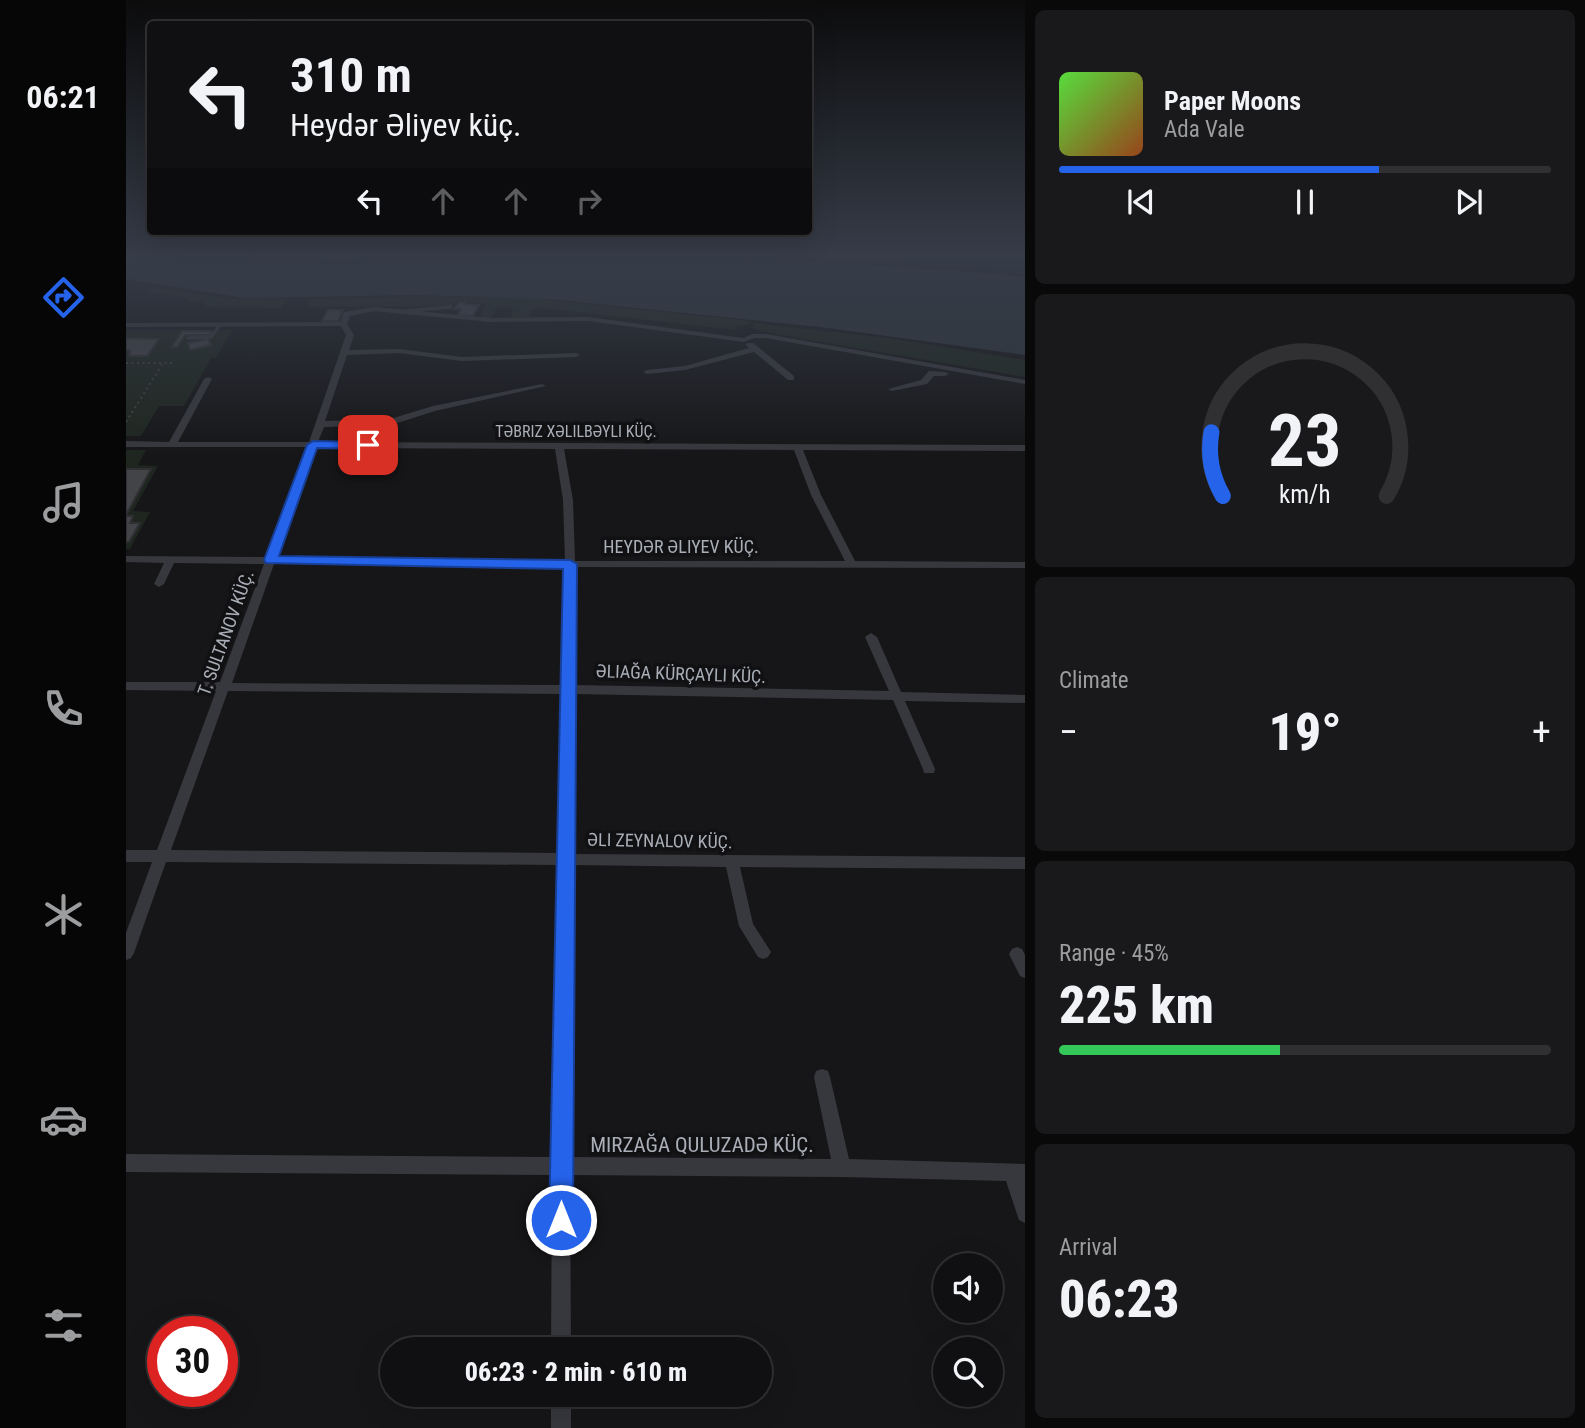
<!DOCTYPE html>
<html lang="en">
<head>
<meta charset="utf-8">
<style>
  body { margin:0; font-family:"Roboto Condensed",sans-serif; background:#19191b; color:#f1f3f6; height:100vh; display:flex; flex-direction:column; font-size:26px; white-space:nowrap }
  * { box-sizing:border-box; margin:0 }
  p { font-size:23px; color:#9c9d9f }
  .icon { flex:none; width:38px; height:38px; fill:none; stroke:currentColor; stroke-width:2; stroke-linecap:round; stroke-linejoin:round }
  .map { position:relative; flex:1; overflow:hidden }
  .panel { display:flex; flex-direction:column; gap:10px; padding:10px; background:#09090a; width:560px }
  .panel>* { flex:none }
  .guide { position:absolute; left:21px; top:21px; width:665px; height:214px; border-radius:7px; box-shadow:0 7px 28px #0002,0 0 0 2px #303032; background:#101012; color:#f1f3f6; overflow:hidden }
  .controls { position:absolute; left:807px; top:1253px; display:grid; gap:14px }
  .controls a { display:grid; place-items:center; width:70px; height:70px; border-radius:50%; background:#101012; box-shadow:0 7px 28px #0002,0 0 0 2px #303032; font-size:35px }
  .speed { position:absolute; left:21px; top:1316px; display:flex; gap:14px; font-size:35px; font-weight:700; text-align:center }
  .speed>* { display:grid; place-content:center; width:91px; height:91px; border-radius:50%; background:#101012; box-shadow:0 7px 28px #0002,0 0 0 2px #303032; line-height:1 }
  .speed .limit { border:10px solid #d22; background:#fff; color:#111 }
  .pin { position:absolute; display:grid; place-items:center; width:60px; height:60px; color:#fff; margin:-30px; border-radius:14px; box-shadow:0 4px 10px #0006 }
  .me { position:absolute; width:77px; margin:-38px; rotate:0deg; stroke-linejoin:round; filter:drop-shadow(0 0 5px #0008) }
  .turn { display:flex; align-items:center; gap:24px; height:147px; padding:0 28px; font-size:32px }
  .turn .icon { width:91px; height:91px; stroke-width:2.5 }
  .turn b { display:block; font-size:49px; line-height:60px }
  .lanes { display:flex; align-items:center; height:66px; padding:0 28px; background:#0003; justify-content:center; gap:35px; direction:ltr }
  .lanes .off { opacity:.35 }
  .big { font-size:52px; font-weight:800; line-height:1.1 }
  .panel .widget { flex:1; display:flex; flex-direction:column; justify-content:center; gap:10px; min-width:0; padding:0 24px; border-radius:10px; background:#19191b }
  .panel .dial { align-items:center; gap:0 }
  .dial svg { height:182px; overflow:visible; fill:none; stroke:#303032; stroke-width:7; stroke-linecap:round; text-anchor:middle }
  .dial text { fill:#f1f3f6; stroke:none }
  .song { display:flex; align-items:center; gap:21px }
  .cover { width:84px; height:84px; border-radius:10px; background:linear-gradient(135deg,hsl(110 70% 55%),hsl(20 70% 35%)) }
  .played { height:7px; border-radius:4px; background:linear-gradient(90deg,#2563eb 65%,#303032 65%) }
  .keys { display:flex; justify-content:space-around; direction:ltr }
  .heat { display:flex; justify-content:space-between; align-items:center; font-size:38px; direction:ltr }
  .charge { height:10px; border-radius:5px; background:linear-gradient(90deg,#34c759 45%,#303032 0) }
  .trip { position:absolute; left:254px; top:1337px; width:392px; height:70px; border-radius:35px; background:#101012; box-shadow:0 7px 28px #0002,0 0 0 2px #303032; font-weight:800; line-height:70px; text-align:center }
  main { display:flex; flex:1; min-height:0 }
  .dock { display:flex; flex-direction:column; width:126px; justify-content:space-around; align-items:center; background:#060607; color:#9c9d9f }
  .dock .icon { width:49px; height:49px }
  .dock .current { color:#2563eb }
  .dock b { font-size:32px; color:#f1f3f6 }
  .map>svg:first-child { display:block }
  .green { fill:#1e261f }
  .water { fill:#2d353b }
  .building { fill:#434448; stroke:#303034; stroke-width:2 }
  .lines { fill:none; stroke-linecap:round; stroke-linejoin:round }
  .path { stroke:#3d3f44; stroke-width:2; stroke-dasharray:2 3.5; stroke-linecap:butt }
  .lane { stroke:#37383d; stroke-width:3.5 }
  .street { fill:#37383d; fill-rule:evenodd }
  .route { fill:#2563eb; stroke:#184099; stroke-width:2 }
  .labels { text-anchor:middle; stroke-width:7; stroke-linejoin:round; paint-order:stroke }
  .far-street-label { font-size:16px; fill:#a9aeb7; stroke:#111113 }
  .street-label { font-size:18px; fill:#a9aeb7; stroke:#111113 }
  .near-street-label { font-size:21px; fill:#a9aeb7; stroke:#111113 }
</style>
</head>
<body>
<main>
<nav class="dock">
<b>06:21</b>
<svg class="icon current" aria-label="directions" viewBox="0 0 24 24"><path d="M12 3l9 9-9 9-9-9zM9 14v-3h6M13 9l2 2-2 2"/></svg>
<svg class="icon" aria-label="music" viewBox="0 0 24 24"><path d="M9 18V5l10-2v13"/><circle cx="6" cy="18" r="3"/><circle cx="16" cy="16" r="3"/></svg>
<svg class="icon" aria-label="phone" viewBox="0 0 24 24"><path d="M5 4h4l2 5-3 2q2 4 5 5l2-3 5 2v4C11 20 4 13 5 4z"/></svg>
<svg class="icon" aria-label="climate" viewBox="0 0 24 24"><path d="M12 3v18M4 7l16 10M4 17L20 7"/></svg>
<svg class="icon" aria-label="car" viewBox="0 0 24 24"><path d="M5 17H2v-5l4-1 3-4h7l3 4 3 1v5h-3M9 17h6M6 11h13"/><circle cx="7" cy="17" r="2"/><circle cx="17" cy="17" r="2"/></svg>
<svg class="icon" aria-label="filters" viewBox="0 0 24 24"><path d="M4 7h16M4 17h16"/><circle cx="9" cy="7" r="2"/><circle cx="15" cy="17" r="2"/></svg>
</nav>
<div class="map">
<svg width="899" height="1428" viewBox="0 0 899 1428">
  <rect width="100%" height="100%" fill="#161618"/>
  <!-- green -->
  <g class="green">
    <path d="M96,256H429L211,261Z"/>
    <path d="M609,256H890L899,257V274L770,262Z"/>
    <path d="M29,287L104,299L161,300L155,308L79,307L78,302H62L61,297L21,293Z"/>
    <path d="M289,297L403,298L626,321L622,325L611,326L609,330L415,308L405,310L403,319L385,318L387,308L371,307L365,318H354L359,304L332,300L326,306L182,307L183,299Z"/>
    <path d="M628,323L762,338L899,360V377L666,337L627,329Z"/>
    <path d="M0,330H106L90,358H85L58,406H33L15,436H0Z"/>
    <path d="M0,450H20L12,465L32,466L7,511L24,512L4,549H0Z"/>
  </g>
  <!-- water -->
  <path class="water" d="M0,256C72,255 144,265 217,264C296,264 375,259 455,258C603,257 751,263 899,277V355L702,328L424,299L289,295L119,298L0,279Z"/>
  <!-- building -->
  <g class="building">
    <path d="M333,302H340L339,304L353,305L347,316L332,315L335,309H328Z"/>
    <path d="M202,310H217L212,321H196Z"/>
    <path d="M56,331H86L84,335H59L51,347H46Z"/>
    <path d="M0,338L33,339L21,356H3L4,351L0,349Z"/>
    <path d="M82,339L85,345L64,350L62,343Z"/>
    <path d="M0,469H25L0,515Z"/>
    <path d="M0,516H7L4,523H14L3,542H0Z"/>
  </g>
  <g class="lines">
    <!-- path -->
    <g class="path">
      <path d="M422,296L424,299"/>
      <path d="M0,363H48"/>
      <path d="M0,422L37,363"/>
    </g>
    <!-- lane -->
    <g class="lane">
      <path d="M280,311L325,307"/>
      <path d="M62,338L85,337L94,325"/>
    </g>
    <!-- street -->
    <g class="street">
      <path d="M248,307L365,318L462,317L617,338L627,334H640L899,380V384L640,338H628L618,342L462,321L365,322L248,311L224,316L221,324L228,335L223,350L273,349L336,357L450,353L454,355L450,357L336,361L273,353L221,355L199,421L264,419L307,406L416,384L420,386L309,411L265,425L198,427L192,442L899,445V451L677,450L695,495L729,561L899,562V568L449,567L448,685L763,691L739,637L745,633L751,637L775,692L899,695V703L779,701L809,769L808,773H798L797,769L767,700L448,694L446,854L899,857V869L614,867L627,924L645,952L642,957L637,959L632,957L613,926L600,867L446,865L444,1157L705,1159L688,1077L690,1071L696,1069L702,1071L704,1077L723,1159L899,1164V1223L893,1220L880,1181L716,1177L444,1175L445,1349H425L426,1175L0,1172V1154L426,1157L432,865L40,862L8,953L5,958L0,960V933L26,862H0V850H31L90,691L0,690V682H94L138,564L48,563L38,584L33,587L28,584L38,563L0,562V556L140,557L182,447H0V441L43,442L78,379L82,377L86,379L52,442H183L220,335L215,326L0,327V323L214,322L218,312ZM191,448L429,449L437,500L439,561L151,557ZM438,449L668,450L685,495L719,561H449L447,500ZM148,564L438,567L436,685L106,683ZM102,691L436,694L433,853L45,850Z"/>
      <path d="M621,343H627L668,376V380H662L628,352L559,370L521,374L517,372L521,370L559,366L623,348L620,345Z"/>
      <path d="M803,371L819,372L823,374L819,376H808L801,384L766,391L762,389L795,380Z"/>
      <path d="M891,947L896,949L899,955V978L894,976L883,954L886,949Z"/>
      <rect x="425" y="1395" width="20" height="33"/>
    </g>
  </g>
  <!-- sky -->
  <linearGradient id="sky" x2="0" y2="1"><stop stop-color="#0c0c0d"/><stop offset="0.56" stop-color="#363c48"/><stop offset="1" stop-color="#363c48" stop-opacity="0"/></linearGradient>
  <rect width="899" height="456" fill="url(#sky)"/>
  <!-- route -->
  <path class="route" d="M187,441L242,442L248,445L242,449L191,448L153,556L444,560L451,564L447,1220L443,1228L435,1232L426,1228L423,1220L437,569L140,563L138,560L181,445Z"/>
  <g class="labels">
    <!-- far-street labels -->
    <g class="far-street-label">
      <text x="450" y="437">TƏBRIZ XƏLILBƏYLI KÜÇ.</text>
    </g>
    <!-- street labels -->
    <g class="street-label">
      <text x="555" y="553">HEYDƏR ƏLIYEV KÜÇ.</text>
      <text transform="translate(100 633) rotate(-70)" y="6">T. SULTANOV KÜÇ.</text>
      <text transform="translate(555 674) rotate(2)" y="6">ƏLIAĞA KÜRÇAYLI KÜÇ.</text>
      <text transform="translate(534 841) rotate(1)" y="6">ƏLI ZEYNALOV KÜÇ.</text>
    </g>
    <!-- near-street labels -->
    <g class="near-street-label">
      <text x="576" y="1152">MIRZAĞA QULUZADƏ KÜÇ.</text>
    </g>
  </g>
</svg>
<div class="controls">
<a><svg class="icon" aria-label="sound" viewBox="0 0 24 24"><path d="M4 9h4l5-4v14l-5-4H4zM17 9q2 3 0 6"/></svg></a>
<a><svg class="icon" aria-label="search" viewBox="0 0 24 24"><circle cx="10" cy="10" r="6"/><path d="M15 15l6 6"/></svg></a>
</div>
<div class="speed"><div class="limit">30</div></div>
<div class="pin" style="left:242px;top:445px;background:#d93025"><svg class="icon" aria-label="arrive" viewBox="0 0 24 24"><path d="M6 21V4h12l-3 4 3 4H6"/></svg></div>
<svg class="me" style="left:435px;top:1220px" viewBox="-20 -20 40 40"><circle r="17" fill="#2563eb" stroke="#fff" stroke-width="3"/><path d="M0-11L8 9 0 5-8 9z" fill="#fff"/></svg>
<div class="trip">06:23 · 2 min · 610 m</div>
<div class="guide">
<div class="turn"><svg class="icon" aria-label="left" viewBox="0 0 24 24"><path d="M17 20v-9H6M10 6l-5 5 5 5"/></svg><div><b>310 m</b>Heydər Əliyev küç.</div></div>
<div class="lanes"><svg class="icon" aria-label="left" viewBox="0 0 24 24"><path d="M17 20v-9H6M10 6l-5 5 5 5"/></svg><svg class="icon off" aria-label="ahead" viewBox="0 0 24 24"><path d="M12 20V5M6 11l6-6 6 6"/></svg><svg class="icon off" aria-label="ahead" viewBox="0 0 24 24"><path d="M12 20V5M6 11l6-6 6 6"/></svg><svg class="icon off" aria-label="right" viewBox="0 0 24 24"><path d="M7 20v-9h11M14 6l5 5-5 5"/></svg></div>
</div>
</div>
<section class="panel">
<div class="widget">
<div class="song"><i class="cover"></i><div><b>Paper Moons</b><p>Ada Vale</p></div></div>
<div class="played"></div>
<div class="keys"><svg class="icon" aria-label="previous" viewBox="0 0 24 24"><path d="M18 5L8 12l10 7zM5 5v14"/></svg><svg class="icon" aria-label="pause" viewBox="0 0 24 24"><path d="M8 5v14M16 5v14"/></svg><svg class="icon" aria-label="next" viewBox="0 0 24 24"><path d="M6 5l10 7-10 7zM19 5v14"/></svg></div>
</div>
<div class="widget dial"><svg viewBox="0 0 100 80">
<path d="M14 69A42 42 0 1 1 86 69"/>
<path d="M14 69A42 42 0 0 1 9 41" stroke="#2563eb"/>
<text x="50" y="56" font-size="32" font-weight="700">23</text>
<text x="50" y="72" font-size="11">km/h</text>
</svg></div>
<div class="widget"><p>Climate</p>
<div class="heat"><a>−</a><b class="big">19°</b><a>+</a></div>
</div>
<div class="widget"><p>Range · 45%</p><b class="big">225 km</b><div class="charge"></div></div>
<div class="widget"><p>Arrival</p><b class="big">06:23</b></div>
</section>
</main>
</body>
</html>
